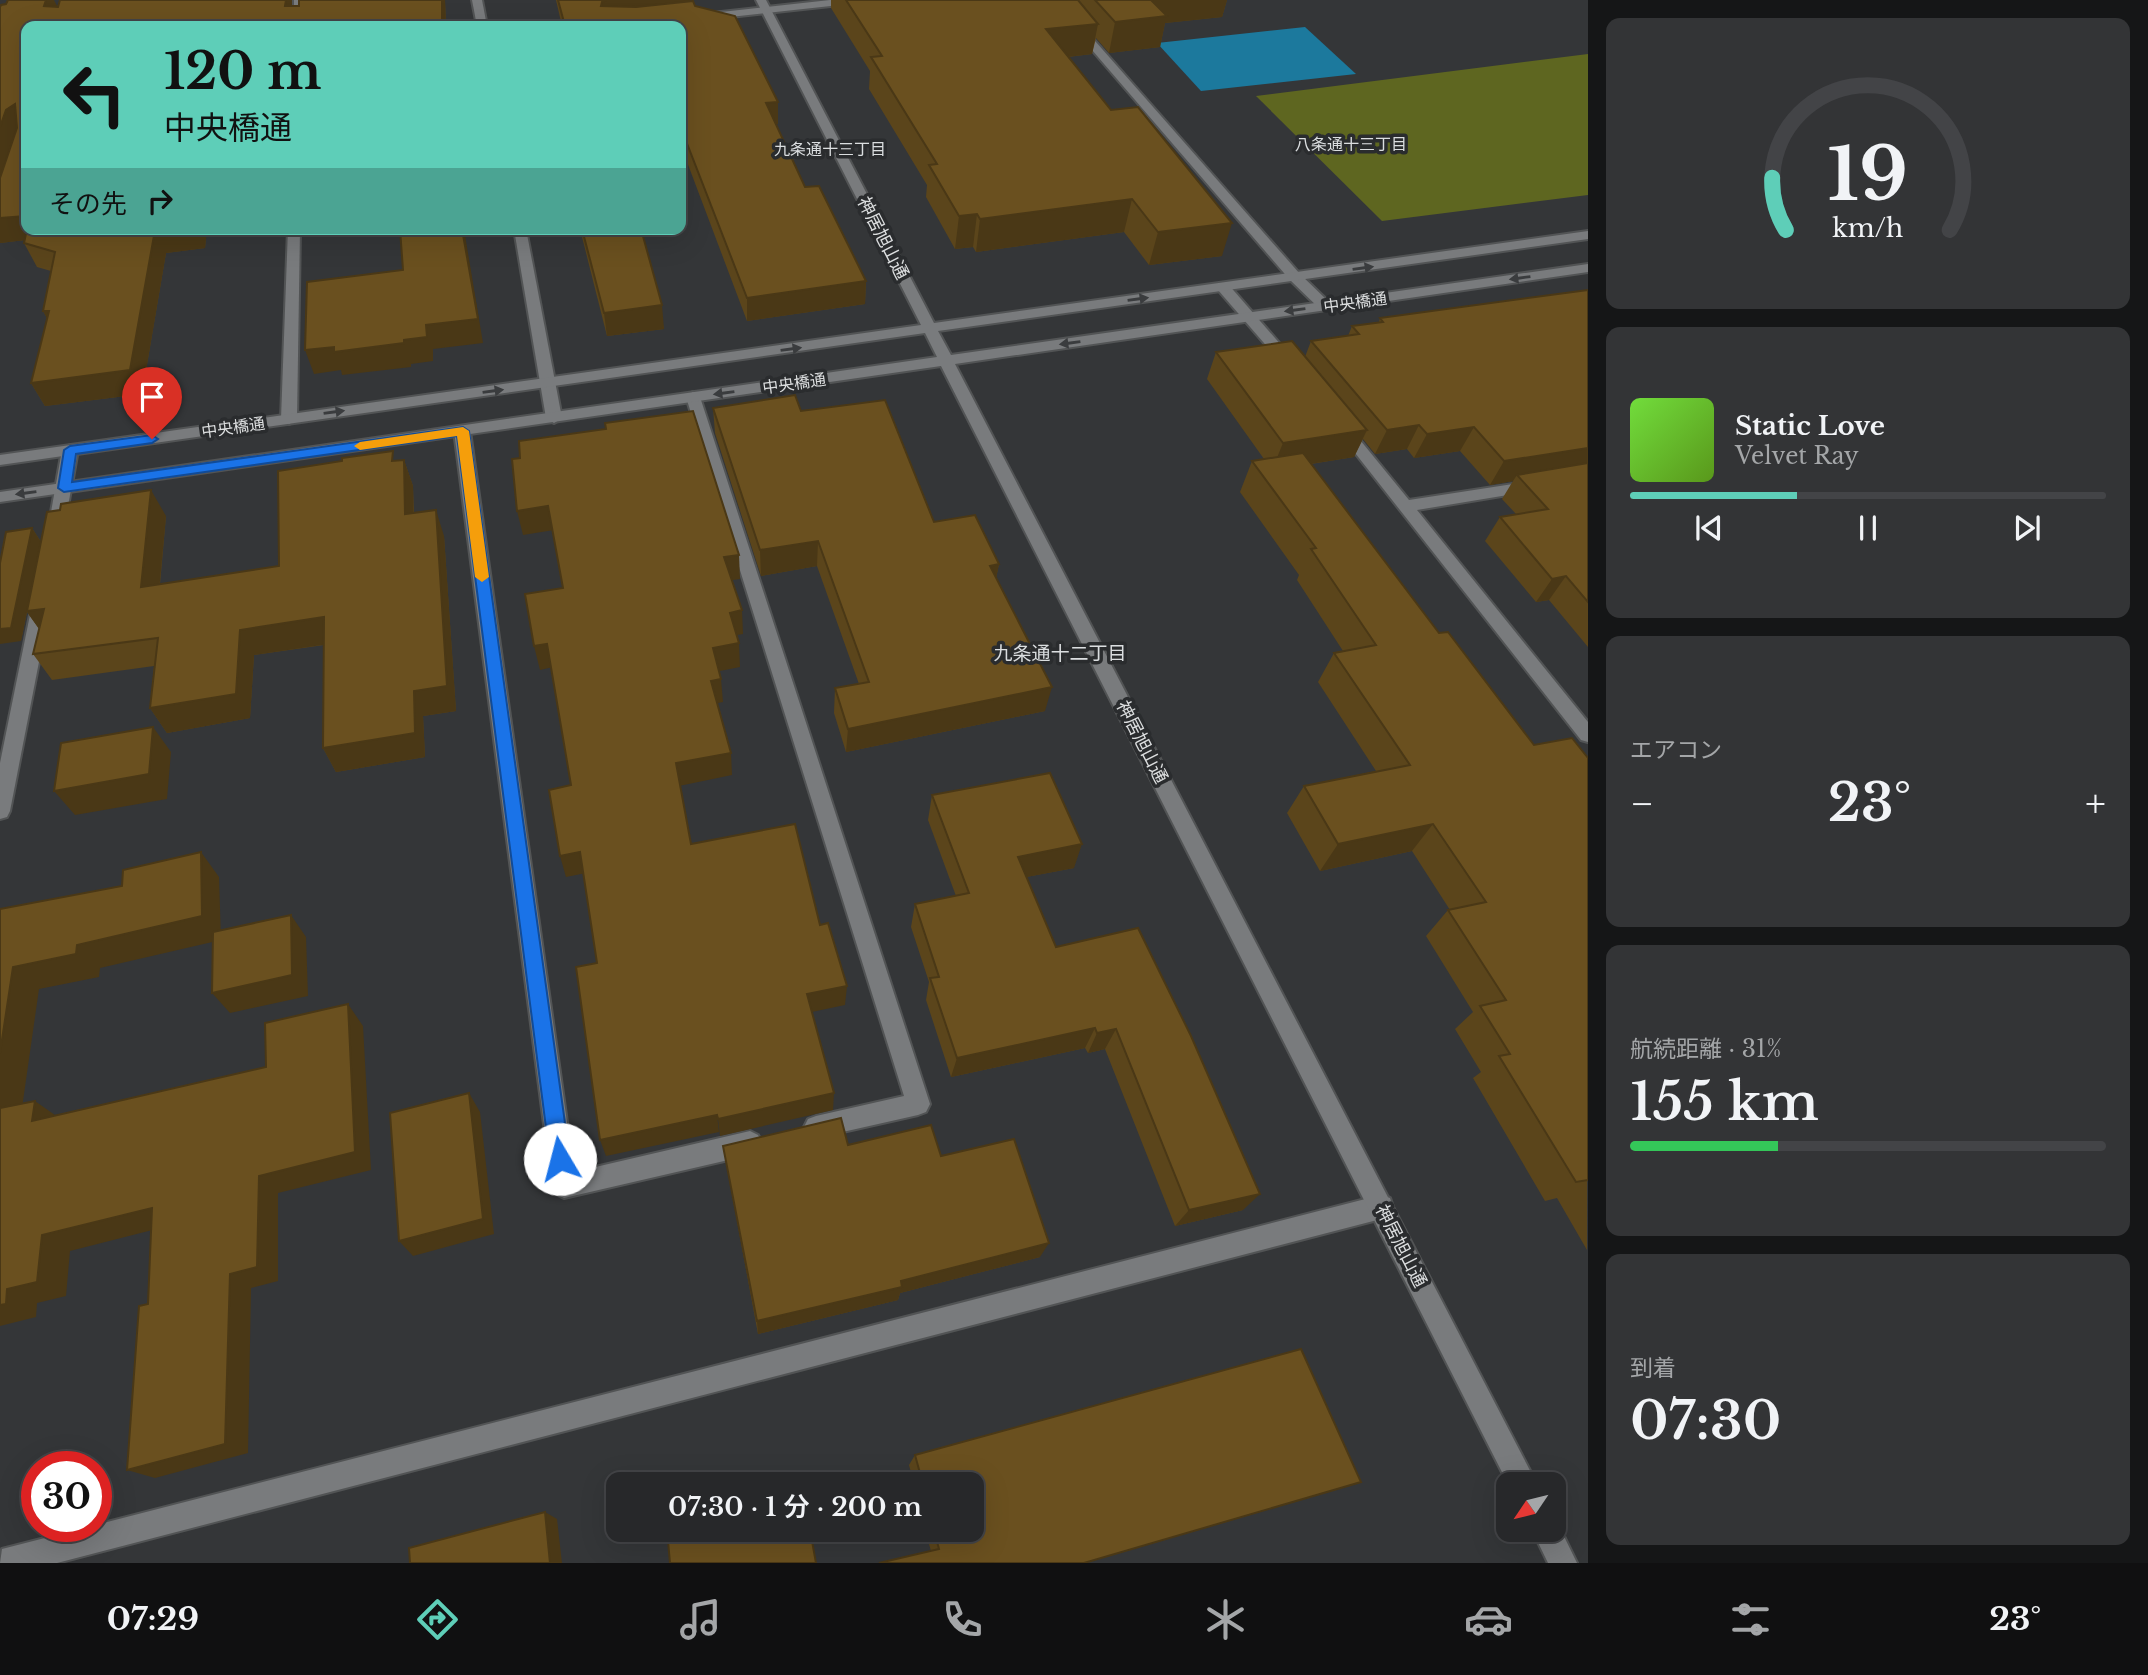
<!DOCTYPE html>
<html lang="ja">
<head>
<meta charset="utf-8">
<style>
  body { margin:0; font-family:"Libre Baskerville","Noto Sans JP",serif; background:#333436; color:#f1f3f6; height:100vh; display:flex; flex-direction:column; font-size:26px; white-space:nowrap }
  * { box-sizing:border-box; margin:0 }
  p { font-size:23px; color:#a4a6a8 }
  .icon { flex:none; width:38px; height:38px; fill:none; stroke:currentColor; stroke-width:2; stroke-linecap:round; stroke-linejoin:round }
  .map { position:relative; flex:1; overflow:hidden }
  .drawer { display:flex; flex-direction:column; gap:18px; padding:18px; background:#151617; width:560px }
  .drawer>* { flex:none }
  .banner { position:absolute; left:21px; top:21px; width:665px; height:214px; border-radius:14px; box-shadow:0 7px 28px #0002,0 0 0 2px #434447; background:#5eceb8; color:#111; overflow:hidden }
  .needle { width:46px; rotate:235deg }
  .fabs { position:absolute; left:1496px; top:1472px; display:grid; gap:14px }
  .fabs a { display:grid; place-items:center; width:70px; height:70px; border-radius:14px; background:#27282a; box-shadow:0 7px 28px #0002,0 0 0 2px #434447; font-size:35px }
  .speed { position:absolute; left:21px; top:1451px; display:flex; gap:14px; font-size:35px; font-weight:700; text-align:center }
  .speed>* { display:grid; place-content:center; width:91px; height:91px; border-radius:50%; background:#27282a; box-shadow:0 7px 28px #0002,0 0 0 2px #434447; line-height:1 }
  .speed .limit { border:10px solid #d22; background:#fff; color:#111 }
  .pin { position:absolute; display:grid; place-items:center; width:60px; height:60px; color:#fff; margin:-72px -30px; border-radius:50% 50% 50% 0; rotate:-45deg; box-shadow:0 0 7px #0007 }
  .pin .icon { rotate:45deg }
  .me { position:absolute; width:77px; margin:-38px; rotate:352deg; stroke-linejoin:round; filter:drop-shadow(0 0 5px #0008) }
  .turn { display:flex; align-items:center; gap:24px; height:147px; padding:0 28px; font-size:32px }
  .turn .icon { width:91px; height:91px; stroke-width:2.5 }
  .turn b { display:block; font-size:49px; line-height:60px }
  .then { display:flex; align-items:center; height:66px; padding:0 28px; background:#0003; gap:14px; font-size:26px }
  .big { font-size:52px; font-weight:600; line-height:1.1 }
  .drawer .card { flex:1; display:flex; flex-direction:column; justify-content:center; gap:10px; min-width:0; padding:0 24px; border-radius:14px; background:#333436 }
  .drawer .dial { align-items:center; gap:0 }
  .dial svg { height:182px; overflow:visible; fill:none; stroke:#434447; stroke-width:7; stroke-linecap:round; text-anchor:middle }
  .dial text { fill:#f1f3f6; stroke:none }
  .song { display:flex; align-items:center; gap:21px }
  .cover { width:84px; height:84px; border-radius:10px; background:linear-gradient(135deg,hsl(100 70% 55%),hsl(90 70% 35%)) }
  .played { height:7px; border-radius:4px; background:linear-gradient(90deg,#5eceb8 35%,#434447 35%) }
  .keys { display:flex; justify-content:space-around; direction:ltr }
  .heat { display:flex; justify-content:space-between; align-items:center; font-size:38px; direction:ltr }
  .charge { height:10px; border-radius:5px; background:linear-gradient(90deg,#34c759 31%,#434447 0) }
  .trip { position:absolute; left:606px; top:1472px; width:378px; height:70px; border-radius:14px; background:#27282a; box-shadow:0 7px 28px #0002,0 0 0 2px #434447; font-weight:600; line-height:70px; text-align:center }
  .tabs { display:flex; height:112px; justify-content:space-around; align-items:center; background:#101011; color:#a4a6a8 }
  .tabs .icon { width:49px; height:49px }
  .tabs .on { color:#5eceb8 }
  .tabs b { font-size:32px; color:#f1f3f6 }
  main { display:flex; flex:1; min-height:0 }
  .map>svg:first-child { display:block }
  .green { fill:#5e6620 }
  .water { fill:#1c799d }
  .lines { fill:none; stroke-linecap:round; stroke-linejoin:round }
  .minor-casing { stroke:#525455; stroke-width:4 }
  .tertiary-casing { stroke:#525455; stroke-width:4 }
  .minor { fill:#797b7d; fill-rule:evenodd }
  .tertiary { fill:#797b7d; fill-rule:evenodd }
  .wall { fill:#5b451b }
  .shaded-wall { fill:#4a3816 }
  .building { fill:#6a501f; stroke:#4a3816; stroke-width:2 }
  .oneway { fill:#3a3c3e }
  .route { fill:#1a73e8; stroke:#114b97; stroke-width:2 }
  .slow { fill:#f59e0b }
  .labels { text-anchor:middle; stroke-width:7; stroke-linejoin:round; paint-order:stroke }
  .far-neighbourhood-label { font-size:16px; fill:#dbdee0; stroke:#2a2c2e }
  .far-street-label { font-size:16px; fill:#dcdedf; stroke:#2a2c2e }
  .street-label { font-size:18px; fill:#dcdedf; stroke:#2a2c2e }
  .neighbourhood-label { font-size:19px; fill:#dbdee0; stroke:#2a2c2e }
</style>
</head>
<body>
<main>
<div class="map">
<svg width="1588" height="1563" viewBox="0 0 1588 1563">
  <rect width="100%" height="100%" fill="#343638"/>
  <!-- green -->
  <path class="green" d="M1588,54V195L1382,221L1256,96Z"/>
  <!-- water -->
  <path class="water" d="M1305,27L1356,74L1201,91L1157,43Z"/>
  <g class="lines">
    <!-- minor casing -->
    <g class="minor-casing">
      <g id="minor">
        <rect x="294" y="0" width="10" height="26"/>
        <path d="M472,0H482L487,26H477Z"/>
        <path d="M830,0H863L858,3L703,20L698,17L703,14Z"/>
        <path d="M1049,0H1059L1300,274L1330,303V309H1320L1290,280Z"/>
        <path d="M288,229H300L297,419L289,424L281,419Z"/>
        <path d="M514,229H526L562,418L554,423L546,418Z"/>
        <path d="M1223,283L1228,284L1294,360L1296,363L1294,366H1284L1218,290L1216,287Z"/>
        <path d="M693,392L700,397L930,1104L926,1112L918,1115L816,1138L808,1135L804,1127L808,1119L816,1116L904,1096L686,397Z"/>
        <path d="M1342,422L1347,424L1409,500L1532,481L1538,482L1540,486L1538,490L1532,491L1417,510L1588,722V742L1581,740L1337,430L1334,427L1337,424Z"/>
        <path d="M462,426L470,431L574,1172L750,1131L758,1135L762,1143L758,1151L750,1155L564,1198L556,1194L552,1186L454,431Z"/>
        <path d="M70,445L78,450L64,529L56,535L48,529L62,450Z"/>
        <path d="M42,594L51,600L10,811L7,817L0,819V763L33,600Z"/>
        <path d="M1381,1195L1390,1198L1393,1207L1390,1216L1381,1219L57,1563H0L2,1549Z"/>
      </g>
    </g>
    <!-- tertiary casing -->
    <g class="tertiary-casing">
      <g id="tertiary">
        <path d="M756,0H766L934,323L1588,231V239L938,331L951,355L1588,264V272L955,364L1537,1484H1508L941,366L0,502V492L937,357L925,333L0,465V455L921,325Z"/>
        <path d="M1554,1519L1556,1520L1577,1563H1548L1532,1530H1554Z"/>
      </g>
    </g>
    <!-- minor -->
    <use href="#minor" class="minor"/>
    <!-- tertiary -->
    <use href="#tertiary" class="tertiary"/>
  </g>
  <!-- wall -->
  <g class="wall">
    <path d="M292,0V6H299V0H445L446,26H26V229H207L205,248L166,253L142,394L45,406L31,383L47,318L43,311L51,271L37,267L24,243L25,240L0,243V7Z"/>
    <path d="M556,0H690V2L695,6L778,124H776L805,187L866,281L865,304L747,321L681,146V26H562Z"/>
    <path d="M831,0H1227L1222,17L1165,23L1160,47L1109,53L1096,38L1092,54L1068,57L1222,256L1149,265L1124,232L976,252L973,247L955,249L926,197L927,185L869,89L870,71L831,8Z"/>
    <path d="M580,229H641L664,329L607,336Z"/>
    <path d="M1588,290V647L1549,600L1536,602L1485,541L1500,517L1516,514L1502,499L1513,481L1490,485L1460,451L1414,458L1407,449L1375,454L1363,439L1354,457L1311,464L1439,633L1534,745L1588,758L1587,1250L1557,1198L1545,1201L1473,1078L1481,1072L1455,1029L1473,1012L1426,936L1448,910H1450L1412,851L1320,871L1287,813L1304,786L1376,771L1318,682L1334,653L1343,651L1297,580L1299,575L1240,492L1252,461L1264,459L1207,379L1216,352L1305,357L1311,341L1348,336L1352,326L1379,322L1380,318Z"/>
    <path d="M713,408L801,411L934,522L999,564L996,578L1045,711L846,752L834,713L835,688L859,684L817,566L761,576L715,433Z"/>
    <path d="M404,460L413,486L414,513L444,536L456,711L423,716L425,757L336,772L323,748L324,645L254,655L250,718L167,733L150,708L154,666L52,680L33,654L39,629L27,612L21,641L32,528L41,542L60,510L166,516L160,584L279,566L396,461Z"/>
    <path d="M932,795L1074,868L1026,877L1056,947L1138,928L1243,1210L1175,1226L1105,1049L1088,1053L1085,1048L951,1077L926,1000L929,982L911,927L915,904L956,896L928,820Z"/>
    <path d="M848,1145L941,1156L1040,1257L900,1293L898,1300L758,1334L723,1146Z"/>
    <path d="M915,1455L1361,1482L931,1551L925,1530H971V1484H914L909,1465Z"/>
  </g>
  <!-- shaded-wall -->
  <g class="shaded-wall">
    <path d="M46,0H54L59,10L44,6Z"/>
    <path d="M286,0H292V26L285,6Z"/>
    <path d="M442,0H445L446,26H442Z"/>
    <path d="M606,0H690V12L601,6L602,2Z"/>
    <path d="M1145,0H1227L1222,17L1165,23L1160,47L1109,53L1115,22Z"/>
    <path d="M1098,24L1092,54L1041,60L1046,29Z"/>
    <path d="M778,102V124L766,126V103Z"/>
    <path d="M15,104L26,126L0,185V127L6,110Z"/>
    <path d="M1132,199L1124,232L976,252L980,219Z"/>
    <path d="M977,214L973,247L955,249L959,216Z"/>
    <path d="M26,216V229H39L43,238L0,243V218Z"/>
    <path d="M1232,223L1222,256L1149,265L1158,232Z"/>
    <path d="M207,229L205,248L166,253L142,394L45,406L31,383L155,230Z"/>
    <path d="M462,229H465H464L483,343L433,349V361L411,364V367L342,375L341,370L314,374L305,350L404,340L426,325Z"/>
    <path d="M866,281L865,304L747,321V298Z"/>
    <path d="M662,305L664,329L607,336L604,313Z"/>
    <path d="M43,311H49L56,335Z"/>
    <path d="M1419,425L1407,449L1375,454L1387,430Z"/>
    <path d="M1474,427L1460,451L1414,458L1427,434Z"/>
    <path d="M1367,430L1354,457L1272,470L1283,443Z"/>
    <path d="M1588,448V470L1517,475L1513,481L1490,485L1504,461Z"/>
    <path d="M404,460L413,486L414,541L405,514Z"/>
    <path d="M151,490L166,516L157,612L141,587Z"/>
    <path d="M548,506L554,530L523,535L517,511Z"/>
    <path d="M436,510L444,536L456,711L423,716L425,757L336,772L323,748L414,691Z"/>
    <path d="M32,528L41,542L45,637L27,612L21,641L0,644V629Z"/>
    <path d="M818,541L817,566L761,576L760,550Z"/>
    <path d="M739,555L740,579L726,581L724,557Z"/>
    <path d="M999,564L994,589L990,566Z"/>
    <path d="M1566,576L1549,600L1536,602L1552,579Z"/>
    <path d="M742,610L743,634L731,636L730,613Z"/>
    <path d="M324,617L335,643L254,655L250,718L167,733L150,708L240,630Z"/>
    <path d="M739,643L740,667L715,672L713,648Z"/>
    <path d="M547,644L553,667L540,670L534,646Z"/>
    <path d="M721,679L723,702L713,704L711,681Z"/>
    <path d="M1052,687L1045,711L846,752L848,729Z"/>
    <path d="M153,727L171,752L167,799L75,815L54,791Z"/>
    <path d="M731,753L732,775L679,786L676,763Z"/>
    <path d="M1433,824L1412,851L1320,871L1338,844Z"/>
    <path d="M1082,844L1074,868L1011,880L1018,857Z"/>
    <path d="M201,852L219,877L221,940L100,968L99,977L39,989L19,1129L0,1116V1053L13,967L77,945Z"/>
    <path d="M580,852L586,873L566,877L560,856Z"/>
    <path d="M291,915L306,937L308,996L230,1013L212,993Z"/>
    <path d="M847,986L845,1005L807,1013V994Z"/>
    <path d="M348,1004L363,1026L371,1170L278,1193V1281L251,1288L248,1453L155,1478L127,1470L259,1176Z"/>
    <path d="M1095,1028L1085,1048L951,1077L957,1058Z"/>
    <path d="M1116,1029L1105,1049L1088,1053L1097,1033Z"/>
    <path d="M469,1093L480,1112L494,1234L413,1256L399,1241Z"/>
    <path d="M834,1093L833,1110L720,1136L718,1119Z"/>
    <path d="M35,1101L62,1120L32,1121Z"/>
    <path d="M717,1115L719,1132L606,1156L600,1140Z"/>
    <path d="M1260,1194L1243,1210L1175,1226L1189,1210Z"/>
    <path d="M152,1208L176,1224L70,1251L66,1296L37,1303L36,1317L0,1326V1305L7,1289L42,1235Z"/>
    <path d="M1049,1243L1040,1257L900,1293L898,1300L758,1334L757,1321L901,1281Z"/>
    <path d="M545,1512L557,1519L562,1563H550Z"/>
  </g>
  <!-- building -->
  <g class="building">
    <path d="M8,0H46L44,6L58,7L60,0H286L285,6H299V0H442V26H26V216L0,218V178L17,128L15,104L6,110L0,127V7L1,5L6,4Z"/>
    <path d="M558,0H606L602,2L601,6L636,7L693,1L695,6L735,16L778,102L766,103L805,187L819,186L866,281L747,298L681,128V26H565Z"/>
    <path d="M846,0H1078L1098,24L1046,29L1111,110L1138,107L1232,223L1158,232L1132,199L980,219L977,214L959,216L929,165L937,164L871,57L882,56Z"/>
    <path d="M1095,0H1151L1167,16L1115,22Z"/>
    <path d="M27,229H158L155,230L130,370L31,383L49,311H43L55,252L24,243Z"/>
    <path d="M400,229H462L478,319L426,325L427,337L404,340V343L334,352V347L305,350L307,282L403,270Z"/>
    <path d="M582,229H641L662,305L604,313Z"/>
    <path d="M1588,290V448L1504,461L1474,427L1427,434L1419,425L1387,430L1311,341L1359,334L1352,326L1383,322L1380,318Z"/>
    <path d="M1292,341L1367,430L1283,443L1216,352Z"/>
    <path d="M795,395L801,411L885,400L934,522L975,515L999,564L990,566L1052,687L848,729L835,688L869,682L818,541L760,550L713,408Z"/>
    <path d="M693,411L739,555L724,557L742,610L730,613L739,643L713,648L721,679L711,681L731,753L676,763L691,844L795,824L820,925L828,923L847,986L807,994L834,1093L718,1119L717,1115L600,1140L576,967L597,963L580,852L560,856L549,790L571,785L547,644L534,646L525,594L563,588L548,506L517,511L512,459L520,458L519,441L606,429L605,423Z"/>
    <path d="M393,451L392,461L404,460L405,514L436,510L447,686L414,691L415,733L323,748L324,617L240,630L236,694L150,708L158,638L33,654L44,609L27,611L47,512L60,510L61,504L151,490L141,587L279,566L278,471L342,461V458Z"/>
    <path d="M1303,453L1439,633L1448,632L1534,745L1572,738L1588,758V1180L1576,1182L1499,1056L1510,1054L1480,1006L1506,1000L1448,910L1486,902L1433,824L1338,844L1304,786L1410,765L1334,653L1376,645L1311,549L1316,548L1252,461Z"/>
    <path d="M1588,463V602L1566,576L1552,579L1500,517L1548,509L1517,475Z"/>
    <path d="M32,528L11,628L0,629V563L6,532Z"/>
    <path d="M153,727L149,774L54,791L61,743Z"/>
    <path d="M1050,773L1082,844L1018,857L1056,947L1138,928L1191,1036L1260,1194L1189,1210L1116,1029L1097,1033L1095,1028L957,1058L930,978L939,977L915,904L969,893L932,795Z"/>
    <path d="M201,852L202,916L77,945L76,954L13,967L0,1053V909L122,886L123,870Z"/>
    <path d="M291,915L292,975L212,993L213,932Z"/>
    <path d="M348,1004L355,1152L259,1176L257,1267L230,1274L225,1444L127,1470L139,1306L148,1304L152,1208L42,1235L37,1282L7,1289L6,1304L0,1305V1108L35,1101L32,1121L266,1067L265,1023Z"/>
    <path d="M469,1093L483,1219L399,1241L390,1113Z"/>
    <path d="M841,1118L848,1145L931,1125L941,1156L1014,1139L1049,1243L901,1281L902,1287L757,1321L723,1146Z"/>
    <path d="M1301,1349L1361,1482L1084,1563H879L939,1549L934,1530H971V1484H923L915,1455Z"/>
    <path d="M545,1512L550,1563H410L409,1548Z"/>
    <path d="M715,1530H810L816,1563H670L668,1541Z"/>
  </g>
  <!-- one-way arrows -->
  <defs><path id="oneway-solid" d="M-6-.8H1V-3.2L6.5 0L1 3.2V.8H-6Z" transform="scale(1.75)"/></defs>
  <g class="oneway">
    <use href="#oneway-solid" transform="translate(1363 268) rotate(-8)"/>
    <use href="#oneway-solid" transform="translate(1520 278) rotate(172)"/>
    <use href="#oneway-solid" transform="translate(1138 299) rotate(-8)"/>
    <use href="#oneway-solid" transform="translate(1295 310) rotate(172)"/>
    <use href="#oneway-solid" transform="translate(1070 343) rotate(172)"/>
    <use href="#oneway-solid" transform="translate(791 349) rotate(-8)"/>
    <use href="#oneway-solid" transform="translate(493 391) rotate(-8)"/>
    <use href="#oneway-solid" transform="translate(724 393) rotate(172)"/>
    <use href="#oneway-solid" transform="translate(334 412) rotate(-8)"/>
    <use href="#oneway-solid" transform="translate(26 493) rotate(172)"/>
  </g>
  <!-- route -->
  <path class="route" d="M463,427L469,431L570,1159L567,1166L560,1169L553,1166L550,1159L457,436L64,492L58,488L64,450L70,446L152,435L158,439L152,443L76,454L72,482Z"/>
  <!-- slow -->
  <path class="slow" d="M463,427L469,431L489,577L482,582L475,577L457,436L360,450L354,446L360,442Z"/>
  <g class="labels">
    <!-- far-neighbourhood labels -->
    <g class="far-neighbourhood-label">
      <text x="1351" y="150">八条通十三丁目</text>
      <text x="830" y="155">九条通十三丁目</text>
    </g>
    <!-- far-street labels -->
    <g class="far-street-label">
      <text transform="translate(1355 302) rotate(-8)" y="6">中央橋通</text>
      <text transform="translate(794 383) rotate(-8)" y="6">中央橋通</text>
      <text transform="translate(233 427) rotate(-8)" y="6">中央橋通</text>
    </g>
    <!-- street labels -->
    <g class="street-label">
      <text transform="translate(883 238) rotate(63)" y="6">神居旭山通</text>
      <text transform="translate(1142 742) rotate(63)" y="6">神居旭山通</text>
      <text transform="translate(1401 1246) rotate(63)" y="6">神居旭山通</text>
    </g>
    <!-- neighbourhood labels -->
    <g class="neighbourhood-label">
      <text x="1060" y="660">九条通十二丁目</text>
    </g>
  </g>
</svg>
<div class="fabs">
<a><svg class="needle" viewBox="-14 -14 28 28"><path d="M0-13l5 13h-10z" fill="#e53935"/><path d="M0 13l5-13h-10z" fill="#a4a6a8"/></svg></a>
</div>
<div class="speed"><div class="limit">30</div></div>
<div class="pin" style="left:152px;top:439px;background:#d93025"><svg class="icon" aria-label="arrive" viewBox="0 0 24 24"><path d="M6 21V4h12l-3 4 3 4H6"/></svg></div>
<svg class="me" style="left:560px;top:1159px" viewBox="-20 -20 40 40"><circle r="19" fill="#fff"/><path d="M0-13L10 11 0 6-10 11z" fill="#1a73e8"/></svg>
<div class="trip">07:30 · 1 分 · 200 m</div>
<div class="banner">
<div class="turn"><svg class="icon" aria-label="left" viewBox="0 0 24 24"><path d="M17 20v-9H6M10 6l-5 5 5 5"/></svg><div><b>120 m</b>中央橋通</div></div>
<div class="then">その先<svg class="icon" aria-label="right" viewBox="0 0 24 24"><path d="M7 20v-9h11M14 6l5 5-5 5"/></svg></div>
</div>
</div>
<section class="drawer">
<div class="card dial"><svg viewBox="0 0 100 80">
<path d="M14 69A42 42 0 1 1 86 69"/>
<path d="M14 69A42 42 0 0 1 8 46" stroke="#5eceb8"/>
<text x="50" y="56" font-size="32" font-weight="700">19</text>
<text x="50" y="72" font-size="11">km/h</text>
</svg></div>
<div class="card">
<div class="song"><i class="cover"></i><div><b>Static Love</b><p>Velvet Ray</p></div></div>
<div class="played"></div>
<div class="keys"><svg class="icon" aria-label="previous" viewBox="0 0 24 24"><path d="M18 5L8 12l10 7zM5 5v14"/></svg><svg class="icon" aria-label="pause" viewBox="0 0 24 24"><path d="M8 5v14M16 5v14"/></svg><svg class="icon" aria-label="next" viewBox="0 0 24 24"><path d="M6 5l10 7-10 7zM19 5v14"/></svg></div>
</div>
<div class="card"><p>エアコン</p>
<div class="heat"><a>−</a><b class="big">23°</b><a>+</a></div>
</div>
<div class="card"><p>航続距離 · 31%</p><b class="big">155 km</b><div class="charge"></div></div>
<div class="card"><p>到着</p><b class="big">07:30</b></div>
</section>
</main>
<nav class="tabs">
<b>07:29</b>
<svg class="icon on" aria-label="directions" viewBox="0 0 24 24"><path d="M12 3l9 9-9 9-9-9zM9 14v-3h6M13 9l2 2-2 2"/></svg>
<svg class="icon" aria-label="music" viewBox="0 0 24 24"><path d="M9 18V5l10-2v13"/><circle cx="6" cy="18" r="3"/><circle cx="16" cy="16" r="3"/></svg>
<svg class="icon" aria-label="phone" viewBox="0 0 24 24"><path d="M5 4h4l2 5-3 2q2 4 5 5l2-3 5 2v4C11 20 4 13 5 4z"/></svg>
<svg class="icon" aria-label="climate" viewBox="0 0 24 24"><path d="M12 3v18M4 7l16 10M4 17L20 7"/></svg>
<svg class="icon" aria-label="car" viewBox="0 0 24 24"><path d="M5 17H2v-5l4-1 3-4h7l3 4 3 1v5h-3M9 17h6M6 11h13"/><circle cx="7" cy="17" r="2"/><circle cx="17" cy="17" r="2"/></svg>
<svg class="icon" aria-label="filters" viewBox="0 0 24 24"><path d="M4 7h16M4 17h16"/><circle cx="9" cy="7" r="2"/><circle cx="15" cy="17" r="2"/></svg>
<b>23°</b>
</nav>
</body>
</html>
